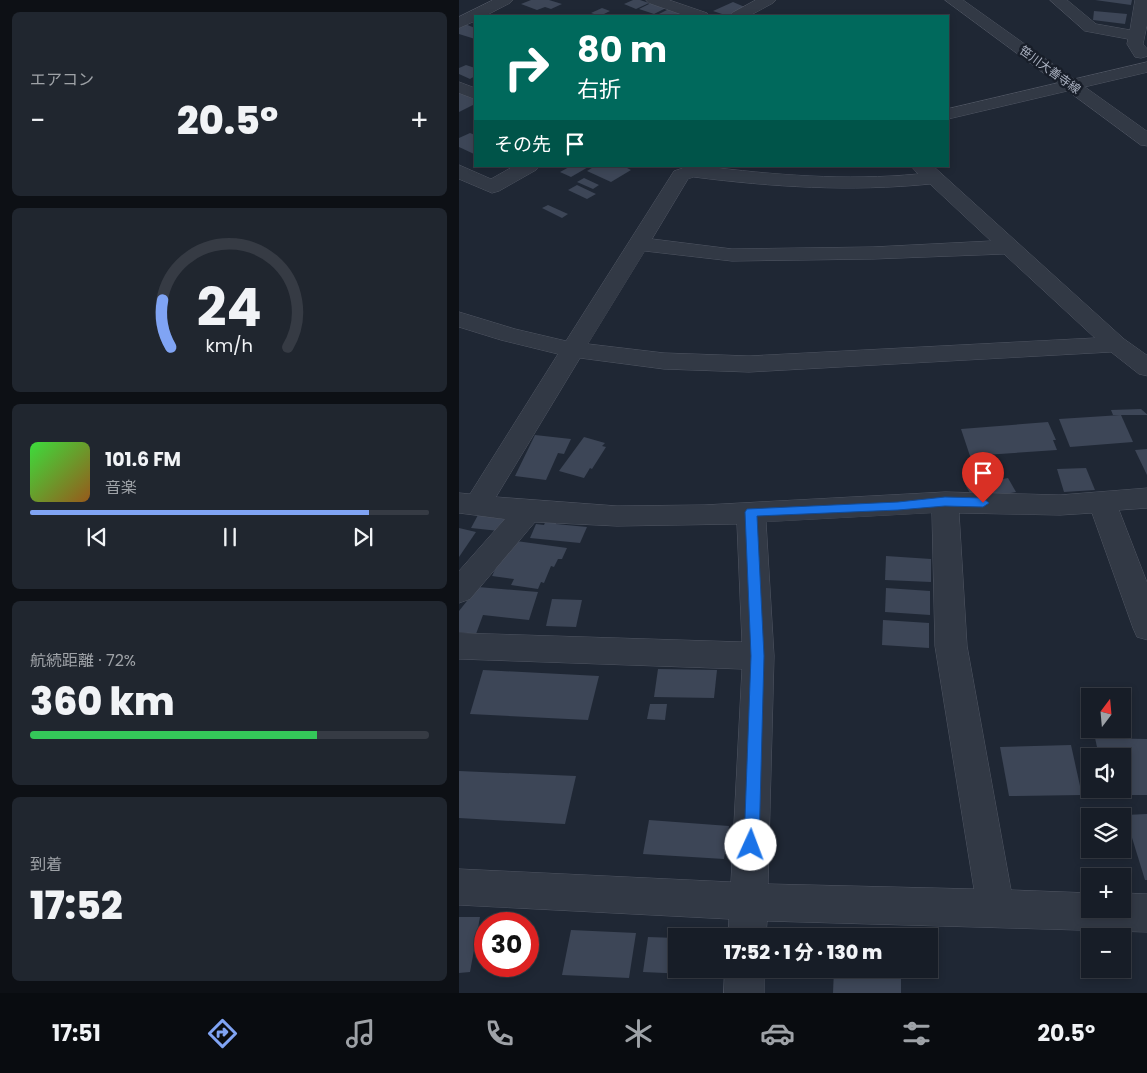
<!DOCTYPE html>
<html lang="ja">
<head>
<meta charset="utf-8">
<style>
  body { margin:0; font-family:Poppins,"Noto Sans JP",sans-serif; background:#20262f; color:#f1f3f6; height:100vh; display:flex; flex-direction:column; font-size:19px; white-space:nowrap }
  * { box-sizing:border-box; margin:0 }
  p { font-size:16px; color:#9ea2a7 }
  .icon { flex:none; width:28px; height:28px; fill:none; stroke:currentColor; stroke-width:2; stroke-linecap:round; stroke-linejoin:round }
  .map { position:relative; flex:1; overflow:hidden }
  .sheet { display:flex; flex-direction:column; gap:12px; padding:12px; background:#0d1015; width:459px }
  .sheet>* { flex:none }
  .hud { position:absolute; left:15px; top:15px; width:475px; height:152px; border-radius:0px; box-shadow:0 2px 8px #0003,0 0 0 1px #363b44; background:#00695c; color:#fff; overflow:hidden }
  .needle { width:32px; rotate:16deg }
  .buttons { position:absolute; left:622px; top:688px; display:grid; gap:10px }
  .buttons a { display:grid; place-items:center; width:50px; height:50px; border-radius:0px; background:#171d27; box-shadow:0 2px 8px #0003,0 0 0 1px #363b44; font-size:25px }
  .speed { position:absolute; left:15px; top:912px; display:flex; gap:10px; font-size:25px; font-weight:700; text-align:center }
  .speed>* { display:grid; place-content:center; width:65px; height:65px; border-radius:50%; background:#171d27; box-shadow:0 2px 8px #0003,0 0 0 1px #363b44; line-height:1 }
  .speed .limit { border:8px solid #d22; background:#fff; color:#111 }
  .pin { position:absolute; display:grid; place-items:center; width:42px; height:42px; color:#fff; margin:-51px -21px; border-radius:50% 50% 50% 0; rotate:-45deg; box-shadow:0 0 5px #0007 }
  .pin .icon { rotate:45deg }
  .me { position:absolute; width:55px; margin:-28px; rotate:2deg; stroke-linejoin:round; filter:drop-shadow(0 0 4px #0008) }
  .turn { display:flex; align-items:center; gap:18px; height:105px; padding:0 20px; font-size:22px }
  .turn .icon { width:65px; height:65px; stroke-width:2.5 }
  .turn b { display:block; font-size:35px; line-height:42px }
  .then { display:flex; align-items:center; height:48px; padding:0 20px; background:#0003; gap:10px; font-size:19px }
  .big { font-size:38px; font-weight:800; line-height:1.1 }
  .sheet .card { flex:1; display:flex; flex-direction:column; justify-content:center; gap:8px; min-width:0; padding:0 18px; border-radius:8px; background:#20262f }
  .sheet .dial { align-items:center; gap:0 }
  .dial svg { height:130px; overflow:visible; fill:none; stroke:#363b44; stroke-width:7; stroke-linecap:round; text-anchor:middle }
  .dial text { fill:#f1f3f6; stroke:none }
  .song { display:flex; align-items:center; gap:15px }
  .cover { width:60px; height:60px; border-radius:8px; background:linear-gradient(135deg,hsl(120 70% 55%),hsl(30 70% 35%)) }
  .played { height:5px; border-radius:2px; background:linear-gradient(90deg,#80a4f4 85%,#363b44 85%) }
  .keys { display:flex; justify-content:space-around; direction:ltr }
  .heat { display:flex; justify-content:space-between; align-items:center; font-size:28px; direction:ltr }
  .charge { height:8px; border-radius:4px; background:linear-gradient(90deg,#34c759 72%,#363b44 0) }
  .trip { position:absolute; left:209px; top:928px; width:270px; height:50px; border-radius:0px; background:#171d27; box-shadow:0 2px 8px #0003,0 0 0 1px #363b44; font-weight:800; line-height:50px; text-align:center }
  .tab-bar { display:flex; height:80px; justify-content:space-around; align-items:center; background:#090c10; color:#9ea2a7 }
  .tab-bar .icon { width:35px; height:35px }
  .tab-bar .on { color:#80a4f4 }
  .tab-bar b { font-size:22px; color:#f1f3f6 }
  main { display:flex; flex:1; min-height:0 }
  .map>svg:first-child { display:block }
  .building { fill:#3d4657 }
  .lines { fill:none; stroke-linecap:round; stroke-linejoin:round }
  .minor-casing { stroke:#505663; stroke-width:1 }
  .tertiary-casing { stroke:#505663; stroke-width:1 }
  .minor { fill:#323945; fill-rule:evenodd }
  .tertiary { fill:#323945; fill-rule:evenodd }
  .route { fill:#1a73e8; stroke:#114b97 }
  .labels { text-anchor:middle; stroke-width:5; stroke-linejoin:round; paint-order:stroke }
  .far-street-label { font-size:12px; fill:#acb3c2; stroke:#181e29 }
</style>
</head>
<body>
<main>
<section class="sheet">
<div class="card"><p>エアコン</p>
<div class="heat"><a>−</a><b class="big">20.5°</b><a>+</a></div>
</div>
<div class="card dial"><svg viewBox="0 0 100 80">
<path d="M14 69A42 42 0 1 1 86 69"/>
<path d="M14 69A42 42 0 0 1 9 40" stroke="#80a4f4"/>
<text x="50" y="56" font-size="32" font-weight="700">24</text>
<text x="50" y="72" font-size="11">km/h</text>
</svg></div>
<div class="card">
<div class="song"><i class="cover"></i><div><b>101.6 FM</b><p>音楽</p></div></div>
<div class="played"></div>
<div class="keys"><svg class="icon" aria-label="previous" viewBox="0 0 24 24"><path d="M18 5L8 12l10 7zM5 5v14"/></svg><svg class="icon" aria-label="pause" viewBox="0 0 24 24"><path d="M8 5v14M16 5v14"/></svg><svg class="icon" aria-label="next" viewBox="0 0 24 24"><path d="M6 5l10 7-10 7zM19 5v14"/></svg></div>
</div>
<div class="card"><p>航続距離 · 72%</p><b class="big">360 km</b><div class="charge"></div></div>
<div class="card"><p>到着</p><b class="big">17:52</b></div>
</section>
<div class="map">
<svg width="689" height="993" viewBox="0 0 689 993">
  <rect width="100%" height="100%" fill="#1f2734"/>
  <!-- building -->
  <g class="building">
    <path d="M72,0H90L103,4L92,9L86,7L78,10L62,4Z"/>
    <path d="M174,0H181L190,3L177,9L165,4Z"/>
    <path d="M636,0H673L672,5Z"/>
    <path d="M274,2L288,8L269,16L254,11Z"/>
    <path d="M192,3L207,8L195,14L180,9Z"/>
    <path d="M143,8L151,11L141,16L132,13Z"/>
    <path d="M210,9L230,16H196Z"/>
    <path d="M635,11L668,14L666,24L634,20Z"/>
    <path d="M6,24L16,28V39L0,34V27Z"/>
    <path d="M7,65L16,68V76L11,79L0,74V68Z"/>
    <path d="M0,92L16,99V104L0,112Z"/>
    <path d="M11,133L16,135L15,154L0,147V138Z"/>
    <path d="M112,166H131L112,177L101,172Z"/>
    <path d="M136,166H164L172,170L152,182L128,171Z"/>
    <path d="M125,178L140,185L134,189L118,182Z"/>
    <path d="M118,185L137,194L128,199L109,190Z"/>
    <path d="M89,205L109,214L103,218L83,208Z"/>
    <path d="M682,409L689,415H654L652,410Z"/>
    <path d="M662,415L674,442L611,447L600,419Z"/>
    <path d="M589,422L597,440H594L598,450L511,456L502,429Z"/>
    <path d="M76,435L112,439L105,454L99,453L87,480L56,476Z"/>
    <path d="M125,437L146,443L143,446L147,447L133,469L131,468L125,478L100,471Z"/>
    <path d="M689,449V477L676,450Z"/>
    <path d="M627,468L636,490L605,492L598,469Z"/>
    <path d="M549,478L557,492L515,500L507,486Z"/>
    <path d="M19,515L46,519L40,531L12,528Z"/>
    <path d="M87,520L98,521L97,524L128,527L121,543L71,538L77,524L85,525Z"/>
    <path d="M0,528L17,532L0,557Z"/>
    <path d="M50,540L108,548L103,559H99L95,567L92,566L85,583L82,582L79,589L52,585L55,579L33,576Z"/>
    <path d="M427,556L472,559V582L426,580Z"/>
    <path d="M19,587L79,592L70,620L24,615L17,634L0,632V611Z"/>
    <path d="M427,588L471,591V615L426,612Z"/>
    <path d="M93,599L123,600L117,627L87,626Z"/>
    <path d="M424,620L470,623V648L423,645Z"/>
    <path d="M199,669L258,670L255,698L195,697Z"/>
    <path d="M24,670L140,676L129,720L11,714Z"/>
    <path d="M191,704H208L206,720L188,719Z"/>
    <path d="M636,738L689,739V795H648L646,789H664V756H640Z"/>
    <path d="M612,745L623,795L550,796L541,747Z"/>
    <path d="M0,771L117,776L106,824L0,818Z"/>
    <path d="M689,814V880H686L666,815Z"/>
    <path d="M190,820L270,826L265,859L184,854Z"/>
    <path d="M0,917H21L11,972L0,973Z"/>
    <path d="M112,930L177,933L170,978L103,975Z"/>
    <path d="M189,937L218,938V969H250V975L184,972Z"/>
    <path d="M375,969H442V993H374Z"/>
  </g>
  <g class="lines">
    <!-- minor casing -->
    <g class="minor-casing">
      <g id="minor">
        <path d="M34,0H54L51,3L26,16H16V21L0,28V17Z"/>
        <path d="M187,0H210L248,13L250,16H227L190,3Z"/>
        <path d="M297,0H317L314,3L290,16H271L273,13Z"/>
        <path d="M591,0H608L637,24L671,30L676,0H689V20L684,44L689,50V56L682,58L676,57L668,44L669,39L626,31Z"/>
        <path d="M689,62V72L489,119V109Z"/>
        <path d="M0,82L16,88V99L0,93Z"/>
        <path d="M0,165L32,179L55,166H80L77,170L40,191L33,193L0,179Z"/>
        <path d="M243,166C315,175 387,181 459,174L452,166H474L665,339L689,356V376L680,374L652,352L290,372L205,369L121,358L37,497L158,506L245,505L486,492L601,495L689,488V508L660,510L689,585V640L678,637L674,628L633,513L601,515L500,513L508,646L552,890L631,893V909H664V893L689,894V932L308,921L307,936H269L270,919L0,905V869L272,882L283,669L0,659V633L283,642L278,524L158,526L76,522L11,599L0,603V571L46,519L0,513V493L11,494L99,354L42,340L0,327V312L56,329L107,341L215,171L230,166ZM235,177C314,187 391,192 471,184L532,241L414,247L273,249L193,239L229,179ZM186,251L273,261L414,259L545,254L636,338L290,356L205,353L129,344ZM473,513L476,646L515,889L309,884L315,656L307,522Z"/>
        <path d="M266,969H305V993H265Z"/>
      </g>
    </g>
    <!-- tertiary casing -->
    <g class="tertiary-casing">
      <path id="tertiary" d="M486,0H504L689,132V146L682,145Z"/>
    </g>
    <!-- minor -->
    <use href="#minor" class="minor"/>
    <!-- tertiary -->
    <use href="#tertiary" class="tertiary"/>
  </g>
  <!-- route -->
  <path class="route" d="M486,497L524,498L530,503L524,507L486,506L439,510L298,516L305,656L300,845L298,850L292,852L287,850L285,845L292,656L286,512L288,509L439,502Z"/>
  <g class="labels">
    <!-- far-street labels -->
    <g class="far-street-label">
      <text transform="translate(591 70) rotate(36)" y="4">笹川大善寺線</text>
    </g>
  </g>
</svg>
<div class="buttons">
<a><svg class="needle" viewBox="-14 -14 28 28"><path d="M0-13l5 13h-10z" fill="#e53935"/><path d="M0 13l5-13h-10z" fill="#9ea2a7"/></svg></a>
<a><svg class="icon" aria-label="sound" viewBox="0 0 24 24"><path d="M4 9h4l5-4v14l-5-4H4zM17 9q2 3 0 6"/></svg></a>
<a><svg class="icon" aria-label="layers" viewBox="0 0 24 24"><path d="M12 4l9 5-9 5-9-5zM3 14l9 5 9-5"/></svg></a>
<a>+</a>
<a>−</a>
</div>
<div class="speed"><div class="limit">30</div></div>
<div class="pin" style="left:524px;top:503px;background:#d93025"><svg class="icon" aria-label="arrive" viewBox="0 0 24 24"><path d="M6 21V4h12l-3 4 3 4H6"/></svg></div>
<svg class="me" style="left:292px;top:845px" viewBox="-20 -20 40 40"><circle r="19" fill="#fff"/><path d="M0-13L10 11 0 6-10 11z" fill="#1a73e8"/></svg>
<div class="trip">17:52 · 1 分 · 130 m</div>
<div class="hud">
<div class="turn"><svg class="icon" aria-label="right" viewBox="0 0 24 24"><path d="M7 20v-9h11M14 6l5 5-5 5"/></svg><div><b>80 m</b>右折</div></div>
<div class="then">その先<svg class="icon" aria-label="arrive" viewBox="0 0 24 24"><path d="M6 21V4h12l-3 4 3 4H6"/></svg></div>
</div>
</div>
</main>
<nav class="tab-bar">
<b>17:51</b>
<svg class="icon on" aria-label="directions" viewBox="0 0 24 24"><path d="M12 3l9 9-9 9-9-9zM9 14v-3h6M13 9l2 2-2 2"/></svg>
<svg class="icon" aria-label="music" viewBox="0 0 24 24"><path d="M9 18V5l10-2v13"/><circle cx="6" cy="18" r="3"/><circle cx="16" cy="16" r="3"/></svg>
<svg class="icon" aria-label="phone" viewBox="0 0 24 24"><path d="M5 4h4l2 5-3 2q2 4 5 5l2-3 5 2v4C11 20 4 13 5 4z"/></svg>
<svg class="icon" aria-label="climate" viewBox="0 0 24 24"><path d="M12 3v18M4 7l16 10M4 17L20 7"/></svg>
<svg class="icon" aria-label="car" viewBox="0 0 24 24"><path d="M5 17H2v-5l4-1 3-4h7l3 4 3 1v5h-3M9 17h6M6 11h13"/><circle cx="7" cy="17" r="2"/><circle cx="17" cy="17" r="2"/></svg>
<svg class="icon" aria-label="filters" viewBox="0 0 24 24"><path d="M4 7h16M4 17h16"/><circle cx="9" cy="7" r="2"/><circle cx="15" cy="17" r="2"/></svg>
<b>20.5°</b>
</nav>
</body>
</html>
